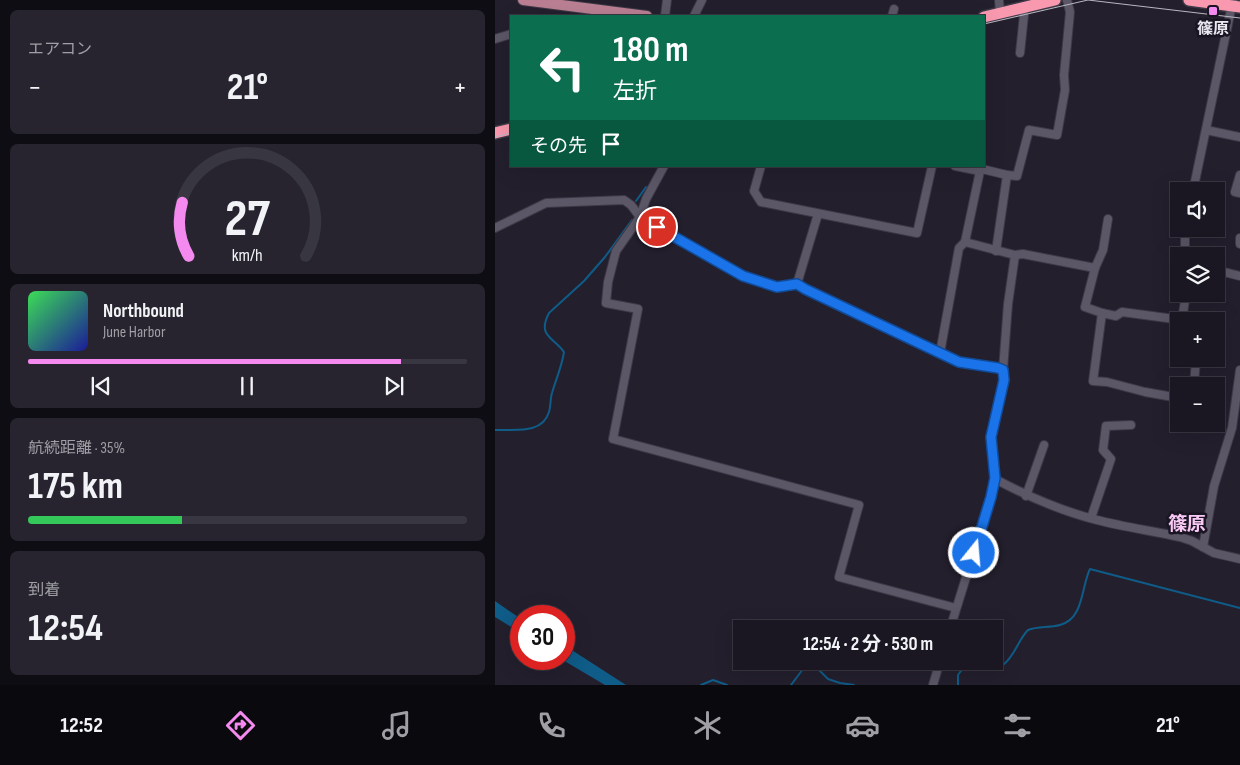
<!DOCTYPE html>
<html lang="ja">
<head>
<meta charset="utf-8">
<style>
  body { margin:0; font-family:"Sofia Sans Condensed","Noto Sans JP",sans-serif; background:#27242f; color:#f1f3f6; height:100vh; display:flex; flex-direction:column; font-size:19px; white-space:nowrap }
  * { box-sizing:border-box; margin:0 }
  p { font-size:16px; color:#9f9fa5 }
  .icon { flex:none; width:28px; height:28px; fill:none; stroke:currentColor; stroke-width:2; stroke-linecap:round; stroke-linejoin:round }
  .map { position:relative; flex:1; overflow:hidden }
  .sheet { display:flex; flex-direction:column; gap:10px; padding:10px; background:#0e0d13; width:495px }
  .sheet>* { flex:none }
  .banner { position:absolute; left:15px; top:15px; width:475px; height:152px; border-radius:0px; box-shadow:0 5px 20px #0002,0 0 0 1px #383640; background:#0b6e4f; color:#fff; overflow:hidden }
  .buttons { position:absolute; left:675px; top:182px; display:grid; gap:10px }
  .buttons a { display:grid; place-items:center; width:55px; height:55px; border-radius:0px; background:#1a1722; box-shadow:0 5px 20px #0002,0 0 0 1px #383640; font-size:25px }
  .speed { position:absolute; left:15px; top:605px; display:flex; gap:10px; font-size:25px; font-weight:700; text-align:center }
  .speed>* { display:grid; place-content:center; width:65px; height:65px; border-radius:50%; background:#1a1722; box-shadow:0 5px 20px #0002,0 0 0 1px #383640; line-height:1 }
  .speed .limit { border:8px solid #d22; background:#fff; color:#111 }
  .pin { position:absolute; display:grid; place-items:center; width:42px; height:42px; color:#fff; margin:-21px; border:2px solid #fff; border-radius:50%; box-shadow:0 1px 5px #0007 }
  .me { position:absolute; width:55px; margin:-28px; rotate:17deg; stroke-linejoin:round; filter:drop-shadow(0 0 4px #0008) }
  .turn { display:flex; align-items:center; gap:18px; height:105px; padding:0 20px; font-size:22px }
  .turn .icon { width:65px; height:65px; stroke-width:2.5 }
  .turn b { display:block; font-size:35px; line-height:42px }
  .then { display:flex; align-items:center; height:48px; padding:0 20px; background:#0003; gap:10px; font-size:19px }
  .big { font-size:38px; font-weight:700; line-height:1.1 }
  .sheet .widget { flex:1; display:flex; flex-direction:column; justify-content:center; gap:8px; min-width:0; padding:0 18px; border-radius:8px; background:#27242f }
  .sheet .dial { align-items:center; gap:0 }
  .dial svg { height:130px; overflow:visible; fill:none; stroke:#383640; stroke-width:7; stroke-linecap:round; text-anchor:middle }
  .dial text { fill:#f1f3f6; stroke:none }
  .song { display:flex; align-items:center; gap:15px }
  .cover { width:60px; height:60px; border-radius:8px; background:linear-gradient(135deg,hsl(130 70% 55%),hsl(240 70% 35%)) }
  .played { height:5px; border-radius:2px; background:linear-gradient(90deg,#f489f0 85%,#383640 85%) }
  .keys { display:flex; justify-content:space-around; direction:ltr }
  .heat { display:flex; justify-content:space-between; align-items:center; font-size:28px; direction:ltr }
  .charge { height:8px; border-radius:4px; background:linear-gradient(90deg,#34c759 35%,#383640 0) }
  .trip { position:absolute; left:238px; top:620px; width:270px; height:50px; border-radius:0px; background:#1a1722; box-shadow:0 5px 20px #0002,0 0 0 1px #383640; font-weight:700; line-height:50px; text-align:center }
  .tab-bar { display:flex; height:80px; justify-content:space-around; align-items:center; background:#0a090e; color:#9f9fa5 }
  .tab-bar .icon { width:35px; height:35px }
  .tab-bar .current { color:#f489f0 }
  .tab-bar b { font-size:22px; color:#f1f3f6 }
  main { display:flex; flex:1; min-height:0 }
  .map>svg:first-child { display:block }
  .water { fill:#0f5c88 }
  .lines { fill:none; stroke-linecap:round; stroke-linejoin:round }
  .stream { stroke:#0f5c88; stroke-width:2 }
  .minor-casing { stroke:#3e3946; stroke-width:10 }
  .major-casing { stroke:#3e3946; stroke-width:12 }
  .highway-casing { stroke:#3e3946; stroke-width:14 }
  .minor { stroke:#5c5767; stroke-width:8 }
  .major { stroke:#ba7f93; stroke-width:10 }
  .highway { stroke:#f999b0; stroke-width:11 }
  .tram { stroke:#bab7c2; stroke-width:1 }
  .route-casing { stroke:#114b97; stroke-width:12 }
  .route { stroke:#1a73e8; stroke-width:9 }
  .poi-dot { fill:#f489f0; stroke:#1a1523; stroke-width:2 }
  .labels { text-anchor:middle; stroke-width:5; stroke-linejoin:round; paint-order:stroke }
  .poi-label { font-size:16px; font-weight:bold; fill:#ebe8f2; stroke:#1a1523 }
  .quarter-label { font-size:19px; font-weight:bold; fill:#f9c9f6; stroke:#1a1523 }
</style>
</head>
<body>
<main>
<section class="sheet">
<div class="widget"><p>エアコン</p>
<div class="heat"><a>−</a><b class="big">21°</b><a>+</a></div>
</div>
<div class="widget dial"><svg viewBox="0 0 100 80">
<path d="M14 69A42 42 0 1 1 86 69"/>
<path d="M14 69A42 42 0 0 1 10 36" stroke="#f489f0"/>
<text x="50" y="56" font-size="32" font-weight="700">27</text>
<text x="50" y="72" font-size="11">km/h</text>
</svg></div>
<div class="widget">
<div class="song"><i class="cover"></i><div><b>Northbound</b><p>June Harbor</p></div></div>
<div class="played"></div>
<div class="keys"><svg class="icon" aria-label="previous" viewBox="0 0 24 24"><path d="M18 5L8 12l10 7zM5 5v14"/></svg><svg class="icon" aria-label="pause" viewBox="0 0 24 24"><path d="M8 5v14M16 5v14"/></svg><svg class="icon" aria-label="next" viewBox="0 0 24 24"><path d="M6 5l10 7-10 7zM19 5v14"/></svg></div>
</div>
<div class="widget"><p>航続距離 · 35%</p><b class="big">175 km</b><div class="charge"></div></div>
<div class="widget"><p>到着</p><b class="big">12:54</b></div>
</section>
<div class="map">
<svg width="745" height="685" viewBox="0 0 745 685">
  <rect width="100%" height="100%" fill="#231f2d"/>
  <!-- water -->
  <g class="water">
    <path d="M0,601L26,619V633L0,617Z"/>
    <path d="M69,645L131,685H110L66,659H69Z"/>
  </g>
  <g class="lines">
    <!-- stream -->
    <g class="stream">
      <path d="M141,201L151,187"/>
      <path d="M0,430C19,429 47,435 54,412C56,406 55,399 57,393C61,379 67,366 69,352C58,337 42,336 54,313L89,281L110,257L137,220"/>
      <path d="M315,661L333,679L345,683L359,685"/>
      <path d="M206,685L218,680L232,685"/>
      <path d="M296,685L314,661"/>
      <path d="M463,685V675L468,668L476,665H508C520,656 523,640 533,630C543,626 554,628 565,625C589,619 586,587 595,569L745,608"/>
    </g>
    <!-- minor casing -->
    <g class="minor-casing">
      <g id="minor">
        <path d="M504,0L505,13"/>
        <path d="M170,16L172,0"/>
        <path d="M199,16L207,0"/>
        <path d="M397,16L399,9"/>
        <path d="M0,39L16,34"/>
        <path d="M525,53L529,15L528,8"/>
        <path d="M711,130L745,137"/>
        <path d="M169,166L151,199L145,217L121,251L113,282L111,303L143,309L118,439L364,505L344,577L461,608"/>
        <path d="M266,166L259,191L266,202L422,233L437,166"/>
        <path d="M460,166L485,171L487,169L512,175L501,251"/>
        <path d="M512,175L522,176L534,130L562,135L570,90L569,75L575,12L572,0"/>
        <path d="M745,175L740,192L745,193"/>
        <path d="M698,191L738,0"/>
        <path d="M0,228L51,203L129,200L136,205L145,217L248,276L282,287L302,284L310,289L464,362L503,368L508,370L509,380L496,437L500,479L496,497L455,629"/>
        <path d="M745,238V244"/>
        <path d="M470,242L485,171"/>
        <path d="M520,255L528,254L600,268L590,307L607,313"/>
        <path d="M690,256V229"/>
        <path d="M600,268L608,250L613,219"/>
        <path d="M721,270L745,276"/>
        <path d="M302,284L323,214"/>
        <path d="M445,353L464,248L470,242L520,255L513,304L508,370"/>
        <path d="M699,386L701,359"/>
        <path d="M684,398L650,392L612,382L598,381L607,313L621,316L627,312L687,320L691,294"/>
        <path d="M500,479C532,496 566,511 602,520C629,527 658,531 685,537L697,541L719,553L745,559"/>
        <path d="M531,496L549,445"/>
        <path d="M596,518L616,459L608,450L611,426L636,425"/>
        <path d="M708,547L719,486L737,428L745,370"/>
        <path d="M438,685L445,661"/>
      </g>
    </g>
    <!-- major casing -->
    <g class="major-casing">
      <path id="major" d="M28,0L152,16"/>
    </g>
    <!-- highway casing -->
    <g class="highway-casing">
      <g id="highway">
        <path d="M694,0L745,7"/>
        <path d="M489,17L560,0"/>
        <path d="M0,133L16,129"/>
      </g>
    </g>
    <!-- minor -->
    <use href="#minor" class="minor"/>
    <!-- major -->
    <use href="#major" class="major"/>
    <!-- highway -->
    <use href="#highway" class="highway"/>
    <!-- tram -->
    <g class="tram">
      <path d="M489,24L593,0L745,18"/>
      <path d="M0,137L16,133"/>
    </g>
  </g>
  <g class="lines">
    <!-- route casing -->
    <g class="route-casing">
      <path id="route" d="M162,227L248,276L282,287L302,284L310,289L464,362L503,368L508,370L509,380L496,437L500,478L496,497L479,553"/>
    </g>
    <!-- route -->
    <use href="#route" class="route"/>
  </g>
  <!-- markers -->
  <rect class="poi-dot" x="713" y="6" width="10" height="10" rx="2.5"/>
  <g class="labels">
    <!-- poi labels -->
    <g class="poi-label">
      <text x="718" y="34">篠原</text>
    </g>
    <!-- quarter labels -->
    <g class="quarter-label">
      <text x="692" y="530">篠原</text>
    </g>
  </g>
</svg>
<div class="buttons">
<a><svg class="icon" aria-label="sound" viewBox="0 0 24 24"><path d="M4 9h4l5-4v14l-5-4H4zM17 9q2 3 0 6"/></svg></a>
<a><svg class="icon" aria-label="layers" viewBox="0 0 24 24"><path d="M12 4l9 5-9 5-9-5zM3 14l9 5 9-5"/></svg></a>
<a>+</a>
<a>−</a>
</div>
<div class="speed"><div class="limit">30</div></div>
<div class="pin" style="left:162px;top:227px;background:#d93025"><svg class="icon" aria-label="arrive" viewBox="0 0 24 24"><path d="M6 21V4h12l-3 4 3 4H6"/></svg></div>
<svg class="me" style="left:479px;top:553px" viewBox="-20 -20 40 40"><circle r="17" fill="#1a73e8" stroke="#fff" stroke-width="3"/><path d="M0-11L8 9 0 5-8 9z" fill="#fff"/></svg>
<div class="trip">12:54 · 2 分 · 530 m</div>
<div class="banner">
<div class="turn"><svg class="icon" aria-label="left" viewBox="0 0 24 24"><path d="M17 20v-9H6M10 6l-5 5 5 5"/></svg><div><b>180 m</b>左折</div></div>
<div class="then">その先<svg class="icon" aria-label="arrive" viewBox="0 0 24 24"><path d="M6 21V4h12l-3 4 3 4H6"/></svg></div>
</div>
</div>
</main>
<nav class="tab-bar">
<b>12:52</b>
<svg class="icon current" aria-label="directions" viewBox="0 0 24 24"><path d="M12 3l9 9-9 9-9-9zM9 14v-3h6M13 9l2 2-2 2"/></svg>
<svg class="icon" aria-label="music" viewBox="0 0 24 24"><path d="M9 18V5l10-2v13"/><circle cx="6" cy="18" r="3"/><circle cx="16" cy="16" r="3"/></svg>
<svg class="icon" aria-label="phone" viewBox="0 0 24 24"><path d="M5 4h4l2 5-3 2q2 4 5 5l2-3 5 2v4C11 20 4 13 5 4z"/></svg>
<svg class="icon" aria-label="climate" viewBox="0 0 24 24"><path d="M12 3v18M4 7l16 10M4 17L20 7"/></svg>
<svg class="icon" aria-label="car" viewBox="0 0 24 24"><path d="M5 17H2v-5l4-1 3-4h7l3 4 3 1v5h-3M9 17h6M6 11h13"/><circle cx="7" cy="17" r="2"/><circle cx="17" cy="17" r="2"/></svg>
<svg class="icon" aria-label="filters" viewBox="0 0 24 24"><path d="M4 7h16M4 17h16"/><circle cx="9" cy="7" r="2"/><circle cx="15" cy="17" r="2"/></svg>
<b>21°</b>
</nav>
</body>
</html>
